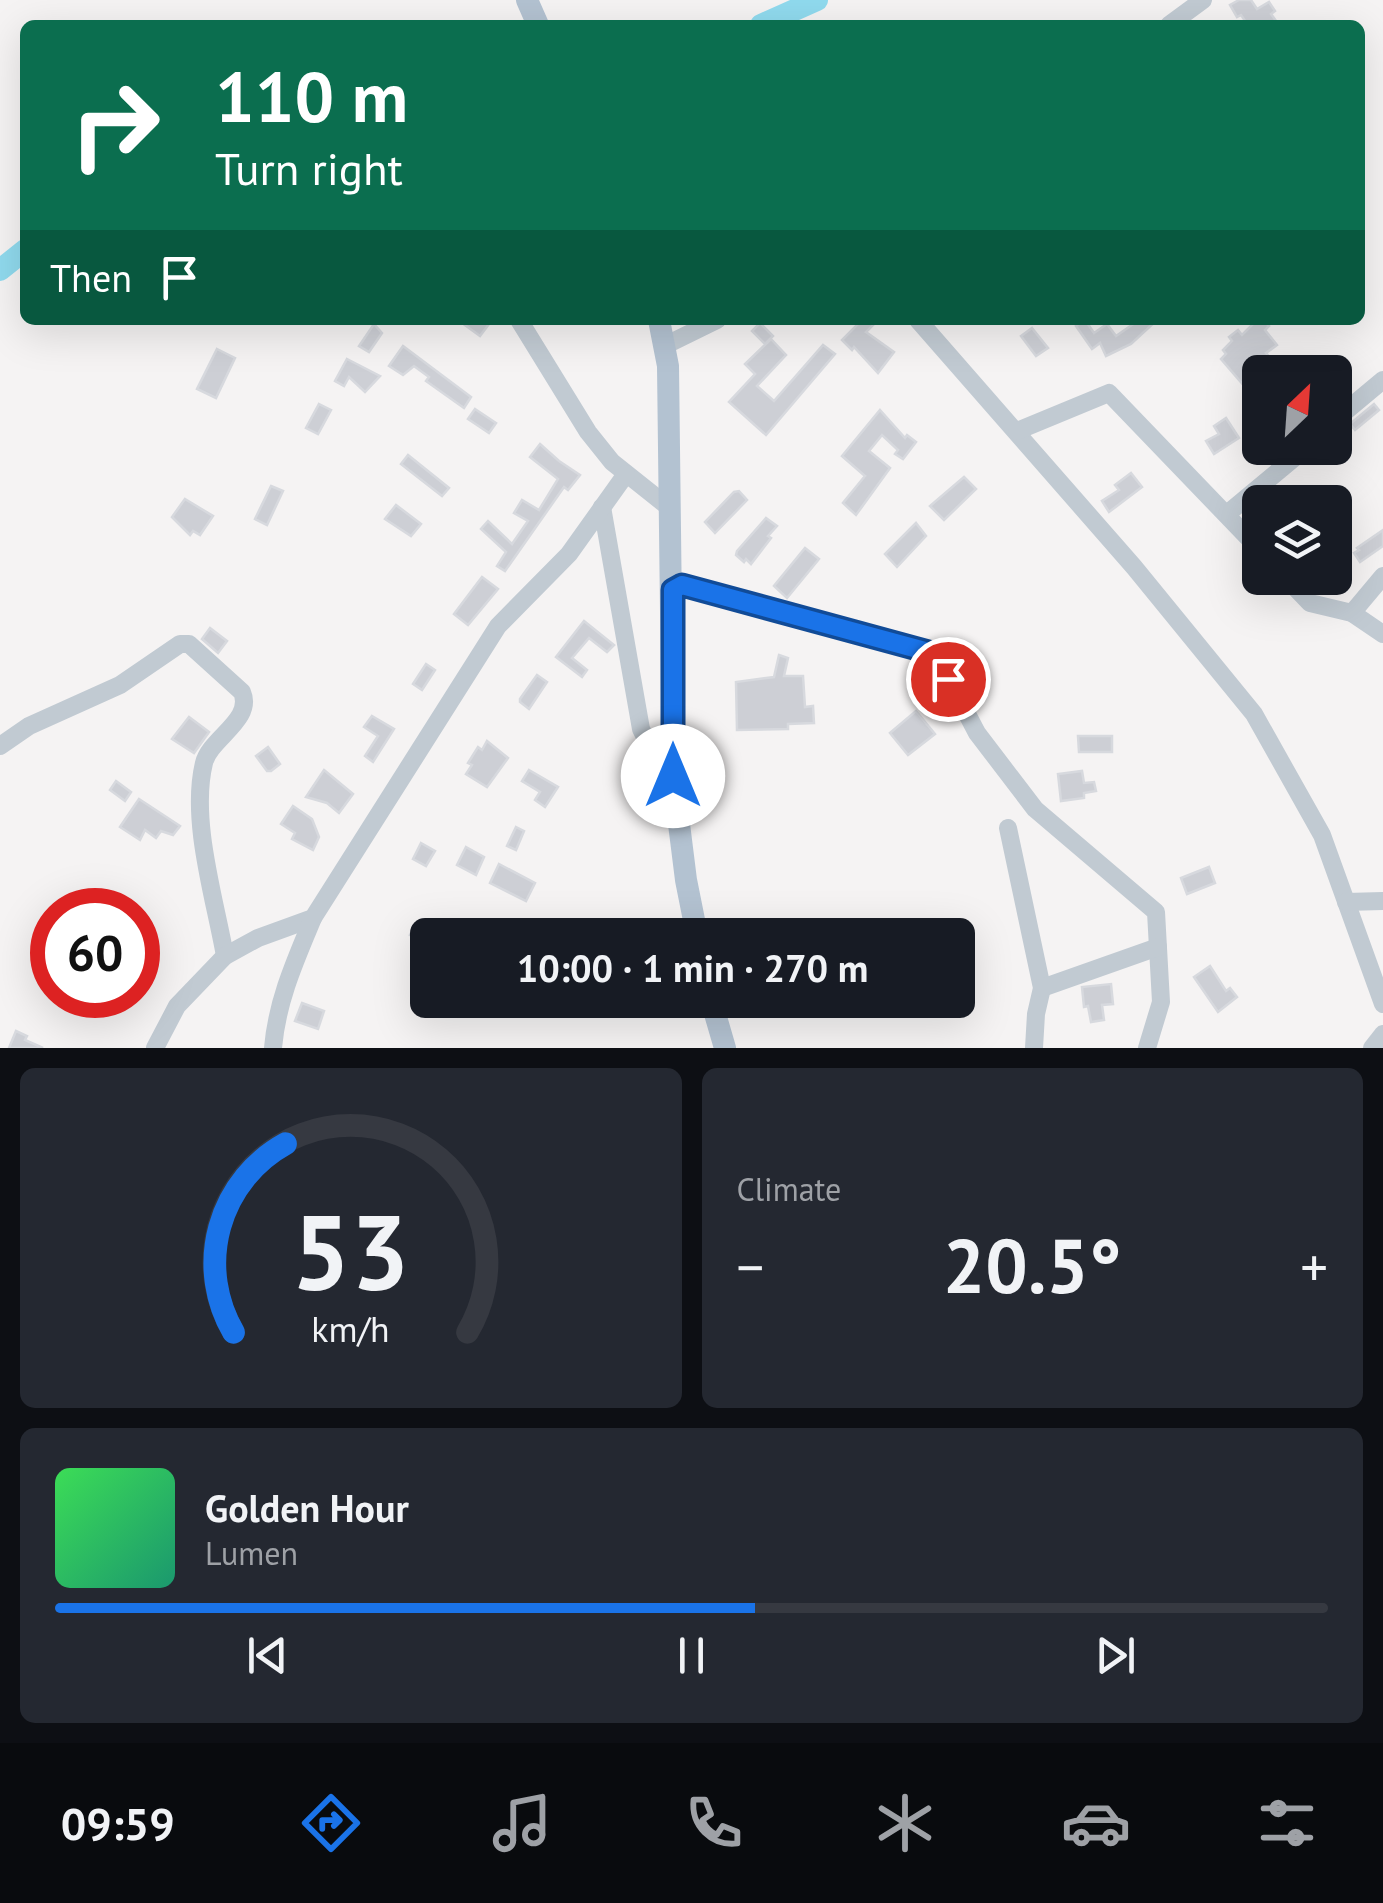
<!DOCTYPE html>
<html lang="en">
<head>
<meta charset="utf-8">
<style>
  body { margin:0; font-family:"PT Sans",sans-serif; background:#242831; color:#f1f3f6; height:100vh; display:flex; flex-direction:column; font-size:38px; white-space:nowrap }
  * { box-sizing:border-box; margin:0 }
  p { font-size:32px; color:#9ea1a6 }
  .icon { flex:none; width:55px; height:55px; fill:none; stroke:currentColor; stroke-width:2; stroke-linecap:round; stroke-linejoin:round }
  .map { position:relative; height:1048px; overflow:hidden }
  .drawer { display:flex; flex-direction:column; gap:20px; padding:20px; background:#0d0f14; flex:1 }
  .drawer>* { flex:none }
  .top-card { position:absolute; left:20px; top:20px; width:1345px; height:305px; border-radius:15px; box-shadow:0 10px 40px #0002; background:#0b6e4f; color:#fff; overflow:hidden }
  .needle { width:65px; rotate:25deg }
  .fabs { position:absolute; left:1242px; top:355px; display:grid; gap:20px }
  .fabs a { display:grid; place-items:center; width:110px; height:110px; border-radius:15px; background:#171b24; box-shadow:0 10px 40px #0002; font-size:50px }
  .speed { position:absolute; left:30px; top:888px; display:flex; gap:20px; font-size:50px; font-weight:700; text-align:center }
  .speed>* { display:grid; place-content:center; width:130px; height:130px; border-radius:50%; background:#171b24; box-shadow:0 10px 40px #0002; line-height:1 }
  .speed .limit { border:15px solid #d22; background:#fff; color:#111 }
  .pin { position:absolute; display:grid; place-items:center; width:85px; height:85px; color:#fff; margin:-42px; border:5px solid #fff; border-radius:50%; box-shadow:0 2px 10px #0007 }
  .me { position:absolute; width:110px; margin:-55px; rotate:0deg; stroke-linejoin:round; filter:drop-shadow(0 0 8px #0008) }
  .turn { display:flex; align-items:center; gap:35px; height:210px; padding:0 30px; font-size:45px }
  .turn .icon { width:130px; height:130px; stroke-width:2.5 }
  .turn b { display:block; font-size:70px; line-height:85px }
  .then { display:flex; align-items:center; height:95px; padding:0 30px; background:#0003; gap:20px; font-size:38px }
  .big { font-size:75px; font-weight:700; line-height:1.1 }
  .drawer .tile { flex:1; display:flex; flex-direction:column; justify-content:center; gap:15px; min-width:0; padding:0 35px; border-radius:15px; background:#242831 }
  .drawer .dial { align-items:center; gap:0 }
  .dial svg { height:260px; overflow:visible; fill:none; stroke:#363941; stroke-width:7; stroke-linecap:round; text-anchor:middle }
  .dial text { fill:#f1f3f6; stroke:none }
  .song { display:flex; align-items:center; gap:30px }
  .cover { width:120px; height:120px; border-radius:15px; background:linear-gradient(135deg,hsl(130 70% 55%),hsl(160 70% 35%)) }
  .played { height:10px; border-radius:5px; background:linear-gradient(90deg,#1a73e8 55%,#363941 55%) }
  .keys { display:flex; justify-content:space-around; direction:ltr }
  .heat { display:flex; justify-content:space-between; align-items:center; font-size:55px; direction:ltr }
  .drawer .tiles { flex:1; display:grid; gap:20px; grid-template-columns:1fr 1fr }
  .tile:last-child { grid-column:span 2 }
  .trip { position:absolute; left:410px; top:918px; width:565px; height:100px; border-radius:15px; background:#171b24; box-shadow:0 10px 40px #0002; font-weight:700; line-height:100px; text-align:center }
  .dock { display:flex; height:160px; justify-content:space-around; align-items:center; background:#090b0e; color:#9ea1a6 }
  .dock .icon { width:70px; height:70px }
  .dock .selected { color:#1a73e8 }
  .dock b { font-size:45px; color:#f1f3f6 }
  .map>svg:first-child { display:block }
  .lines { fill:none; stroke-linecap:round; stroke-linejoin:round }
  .river { stroke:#90daee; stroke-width:22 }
  .building { fill:#cdcfd5; stroke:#d7d9de; stroke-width:2.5 }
  .minor { stroke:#c1cad2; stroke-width:18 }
  .major { stroke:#b3c2d1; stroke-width:22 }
  .route-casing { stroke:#114b97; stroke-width:25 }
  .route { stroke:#1a73e8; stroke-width:18 }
</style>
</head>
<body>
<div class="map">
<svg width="1383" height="1048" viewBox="0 0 1383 1048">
  <rect width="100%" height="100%" fill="#f5f3f3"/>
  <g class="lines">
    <!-- river -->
    <g class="river">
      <path d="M761,25L817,0"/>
      <path d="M0,270L25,250"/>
    </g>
  </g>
  <!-- building -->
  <g class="building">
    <path d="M1239,0H1251L1257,9L1269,2L1275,11L1271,14L1279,25H1248L1241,15L1237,17L1230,5Z"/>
    <path d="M458,320H492L480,336Z"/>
    <path d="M862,320H878L866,332L894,352L878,373L854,347L852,350L842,340Z"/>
    <path d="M1085,320L1094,333L1107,324L1116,336L1139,320H1157L1131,344L1106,356L1100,343L1092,349L1076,326Z"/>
    <path d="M1257,320H1263L1269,326L1265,330L1277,345L1266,353L1283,372H1260L1246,388L1221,359L1226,354L1223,350L1232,341L1229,337L1238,330L1242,335Z"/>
    <path d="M760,323L773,336L765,344L752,331Z"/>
    <path d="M374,324L382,333L369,352L359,346Z"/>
    <path d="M1032,328L1048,348L1036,356L1021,336Z"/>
    <path d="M771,339L786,355L757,386L774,401L823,345L835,354L766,435L729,402L755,374L745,364Z"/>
    <path d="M403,346L471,397L464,408L426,381L429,377L414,366L403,375L389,366Z"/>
    <path d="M217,349L235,358L216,398L197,389Z"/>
    <path d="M347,359L380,376L365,392L349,377L344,386L335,381Z"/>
    <path d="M319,404L331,410L318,434L306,428Z"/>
    <path d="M1374,404L1379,410L1355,430L1350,424Z"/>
    <path d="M475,409L496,423L489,433L468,419Z"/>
    <path d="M880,410L905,438L907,435L916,442L903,459L895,454L898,450L882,435L869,451L890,468L856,515L843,503L865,476L842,456Z"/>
    <path d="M1226,418L1239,438L1214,454L1206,441L1219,434L1214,426Z"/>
    <path d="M540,444L559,461L580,475L568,490L564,487L505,571L497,566L506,552L481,529L488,521L512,544L528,521L514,513L522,500L539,510L558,479L530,457Z"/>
    <path d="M408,455L449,488L442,496L401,464Z"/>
    <path d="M1131,473L1142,487L1109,512L1102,501L1119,490L1115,485Z"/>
    <path d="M964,477L976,489L944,520L930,506Z"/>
    <path d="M271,486L283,491L267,525L255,519Z"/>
    <path d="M1286,488L1291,494L1299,488L1310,502H1279L1275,497Z"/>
    <path d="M739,491L747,500L715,533L705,522L734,492Z"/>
    <path d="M185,499L213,516L200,535L193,531L190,535L172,517Z"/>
    <path d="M396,505L421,524L411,536L385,519Z"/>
    <path d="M766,518L777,526L768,536L771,538L751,564L746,559L744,562L736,555L737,551Z"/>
    <path d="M916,523L926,536L897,567L885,554Z"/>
    <path d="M1383,530V546L1360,562L1354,553L1359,550L1357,548Z"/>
    <path d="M805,548L819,559L787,598L774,586Z"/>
    <path d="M482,577L498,589L468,625L454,614Z"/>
    <path d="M584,621L614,645L607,652L589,638L572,658L587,670L582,677L556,657Z"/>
    <path d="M210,628L227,641L218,653L202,639Z"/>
    <path d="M779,655L788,658L784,676H803L805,707L813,706L814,723L788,724V729L737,730L736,682L774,677Z"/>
    <path d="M426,664L435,670L422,690L413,684Z"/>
    <path d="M537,675L547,682L529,709L520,702V699Z"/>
    <path d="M916,711L935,734L908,755L890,733Z"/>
    <path d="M372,716L394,729L373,762L365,756L378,736L364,727Z"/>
    <path d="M189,717L209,732L194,753L172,739Z"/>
    <path d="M1078,736H1112V752H1079Z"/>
    <path d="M487,741L508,758L487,787L466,774L472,765L468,763L478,747L482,750Z"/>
    <path d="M268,747L280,764L271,771H267L256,756Z"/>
    <path d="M324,770L353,794L339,813L327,803L306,797Z"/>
    <path d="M529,770L558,787L545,807L535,800L540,792L522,781Z"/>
    <path d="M1082,771L1084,783L1094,782L1096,791L1084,793V798L1061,801L1058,774Z"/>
    <path d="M116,781L131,792L125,801L110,790Z"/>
    <path d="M139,799L180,826L173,835L161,831L156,838L145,830L140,840L120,827Z"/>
    <path d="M293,806L312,819L319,837L313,850L292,839L295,833L281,824Z"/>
    <path d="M516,827L524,831L516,850L507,846Z"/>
    <path d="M421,843L435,851L426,866L413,859Z"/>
    <path d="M466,847L484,857L476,875L457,865Z"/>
    <path d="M499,864L535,883L526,901L490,883Z"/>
    <path d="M1209,867L1215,883L1187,894L1181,878Z"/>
    <path d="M417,923L428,928V945L410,935Z"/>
    <path d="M1210,966L1226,991L1230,988L1237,997L1218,1012L1194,977Z"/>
    <path d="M1111,984L1113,1004L1102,1005L1104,1020L1091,1022L1088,1006L1084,1007L1082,987Z"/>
    <path d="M302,1003L324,1011L318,1029L295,1021Z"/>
    <path d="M16,1031L27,1036L25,1040L43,1048H9Z"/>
  </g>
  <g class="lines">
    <!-- minor -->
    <g class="minor">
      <path d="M1169,25L1203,0"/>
      <path d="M519,320L588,432L612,462L671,509"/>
      <path d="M918,320L1134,567L1254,714L1322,835L1383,1004"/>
      <path d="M666,345L717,320"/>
      <path d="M1335,420L1383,380"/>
      <path d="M1017,431L1109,393L1260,550"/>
      <path d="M602,507L641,729L648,743L673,739"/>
      <path d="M1227,514L1306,448"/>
      <path d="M1286,578L1310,603L1352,613L1383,634"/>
      <path d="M673,589L682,585L936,655L977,733L1035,809L1156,912L1161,1002L1147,1048"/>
      <path d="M1352,613L1383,576"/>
      <path d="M0,746L29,726L120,685L180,644H189L242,692C254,720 210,738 204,763C190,820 215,899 225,956"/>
      <path d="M1008,828L1042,988L1036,1014L1034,1048"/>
      <path d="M1346,902L1383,901"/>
      <path d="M1042,988L1158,947"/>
      <path d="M155,1048L177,1006L225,956L258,938L313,918L498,626L569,554L626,474"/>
      <path d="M273,1048C277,1001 295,961 313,918"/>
      <path d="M1372,1048L1383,1034"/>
    </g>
    <!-- major -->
    <g class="major">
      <path d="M527,0L538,25"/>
      <path d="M659,320L668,366L673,776L686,880L697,935"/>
      <path d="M711,1000L725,1048"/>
    </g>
  </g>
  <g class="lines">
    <!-- route casing -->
    <g class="route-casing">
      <path id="route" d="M673,776V590L682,585L936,654L948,679"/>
    </g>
    <!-- route -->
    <use href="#route" class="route"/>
  </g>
</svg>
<div class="fabs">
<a><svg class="needle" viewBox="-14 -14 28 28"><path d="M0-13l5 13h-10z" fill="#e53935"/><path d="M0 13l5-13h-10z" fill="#9ea1a6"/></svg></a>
<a><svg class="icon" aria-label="layers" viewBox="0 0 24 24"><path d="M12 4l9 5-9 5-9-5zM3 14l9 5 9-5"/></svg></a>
</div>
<div class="speed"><div class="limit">60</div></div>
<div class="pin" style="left:948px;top:679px;background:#d93025"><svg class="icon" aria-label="arrive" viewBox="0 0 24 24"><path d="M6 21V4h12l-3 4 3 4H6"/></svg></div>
<svg class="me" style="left:673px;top:776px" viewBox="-20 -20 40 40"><circle r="19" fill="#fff"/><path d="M0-13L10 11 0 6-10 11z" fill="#1a73e8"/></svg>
<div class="trip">10:00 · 1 min · 270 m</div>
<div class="top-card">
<div class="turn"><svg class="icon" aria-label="right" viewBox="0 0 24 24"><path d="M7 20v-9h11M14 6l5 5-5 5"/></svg><div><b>110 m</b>Turn right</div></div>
<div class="then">Then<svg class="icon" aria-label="arrive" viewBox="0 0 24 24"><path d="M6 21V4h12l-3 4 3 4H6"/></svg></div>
</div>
</div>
<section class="drawer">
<div class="tiles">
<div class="tile dial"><svg viewBox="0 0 100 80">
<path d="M14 69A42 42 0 1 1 86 69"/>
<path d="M14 69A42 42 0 0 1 30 11" stroke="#1a73e8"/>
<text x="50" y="56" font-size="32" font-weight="700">53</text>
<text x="50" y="72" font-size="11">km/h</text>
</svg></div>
<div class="tile"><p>Climate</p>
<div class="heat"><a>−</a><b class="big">20.5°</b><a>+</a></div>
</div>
<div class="tile">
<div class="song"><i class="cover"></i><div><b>Golden Hour</b><p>Lumen</p></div></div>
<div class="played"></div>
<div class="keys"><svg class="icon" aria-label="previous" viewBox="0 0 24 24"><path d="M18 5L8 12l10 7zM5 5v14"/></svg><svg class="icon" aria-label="pause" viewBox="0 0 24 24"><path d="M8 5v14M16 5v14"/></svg><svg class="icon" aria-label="next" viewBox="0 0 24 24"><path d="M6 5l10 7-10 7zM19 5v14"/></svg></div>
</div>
</div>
</section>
<nav class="dock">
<b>09:59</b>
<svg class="icon selected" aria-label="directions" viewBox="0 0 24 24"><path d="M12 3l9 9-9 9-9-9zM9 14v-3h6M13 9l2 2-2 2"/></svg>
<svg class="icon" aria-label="music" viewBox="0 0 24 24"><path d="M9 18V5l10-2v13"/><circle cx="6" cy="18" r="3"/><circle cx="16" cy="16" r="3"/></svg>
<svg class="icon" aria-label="phone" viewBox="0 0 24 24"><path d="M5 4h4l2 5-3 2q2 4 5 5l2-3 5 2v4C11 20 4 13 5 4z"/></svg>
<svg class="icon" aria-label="climate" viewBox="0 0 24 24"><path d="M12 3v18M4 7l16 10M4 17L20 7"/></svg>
<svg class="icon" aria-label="car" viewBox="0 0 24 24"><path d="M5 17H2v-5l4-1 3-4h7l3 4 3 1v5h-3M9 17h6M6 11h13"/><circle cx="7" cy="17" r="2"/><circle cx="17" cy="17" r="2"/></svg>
<svg class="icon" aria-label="filters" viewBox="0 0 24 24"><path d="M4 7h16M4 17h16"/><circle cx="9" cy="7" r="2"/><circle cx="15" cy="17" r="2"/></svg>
</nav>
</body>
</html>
